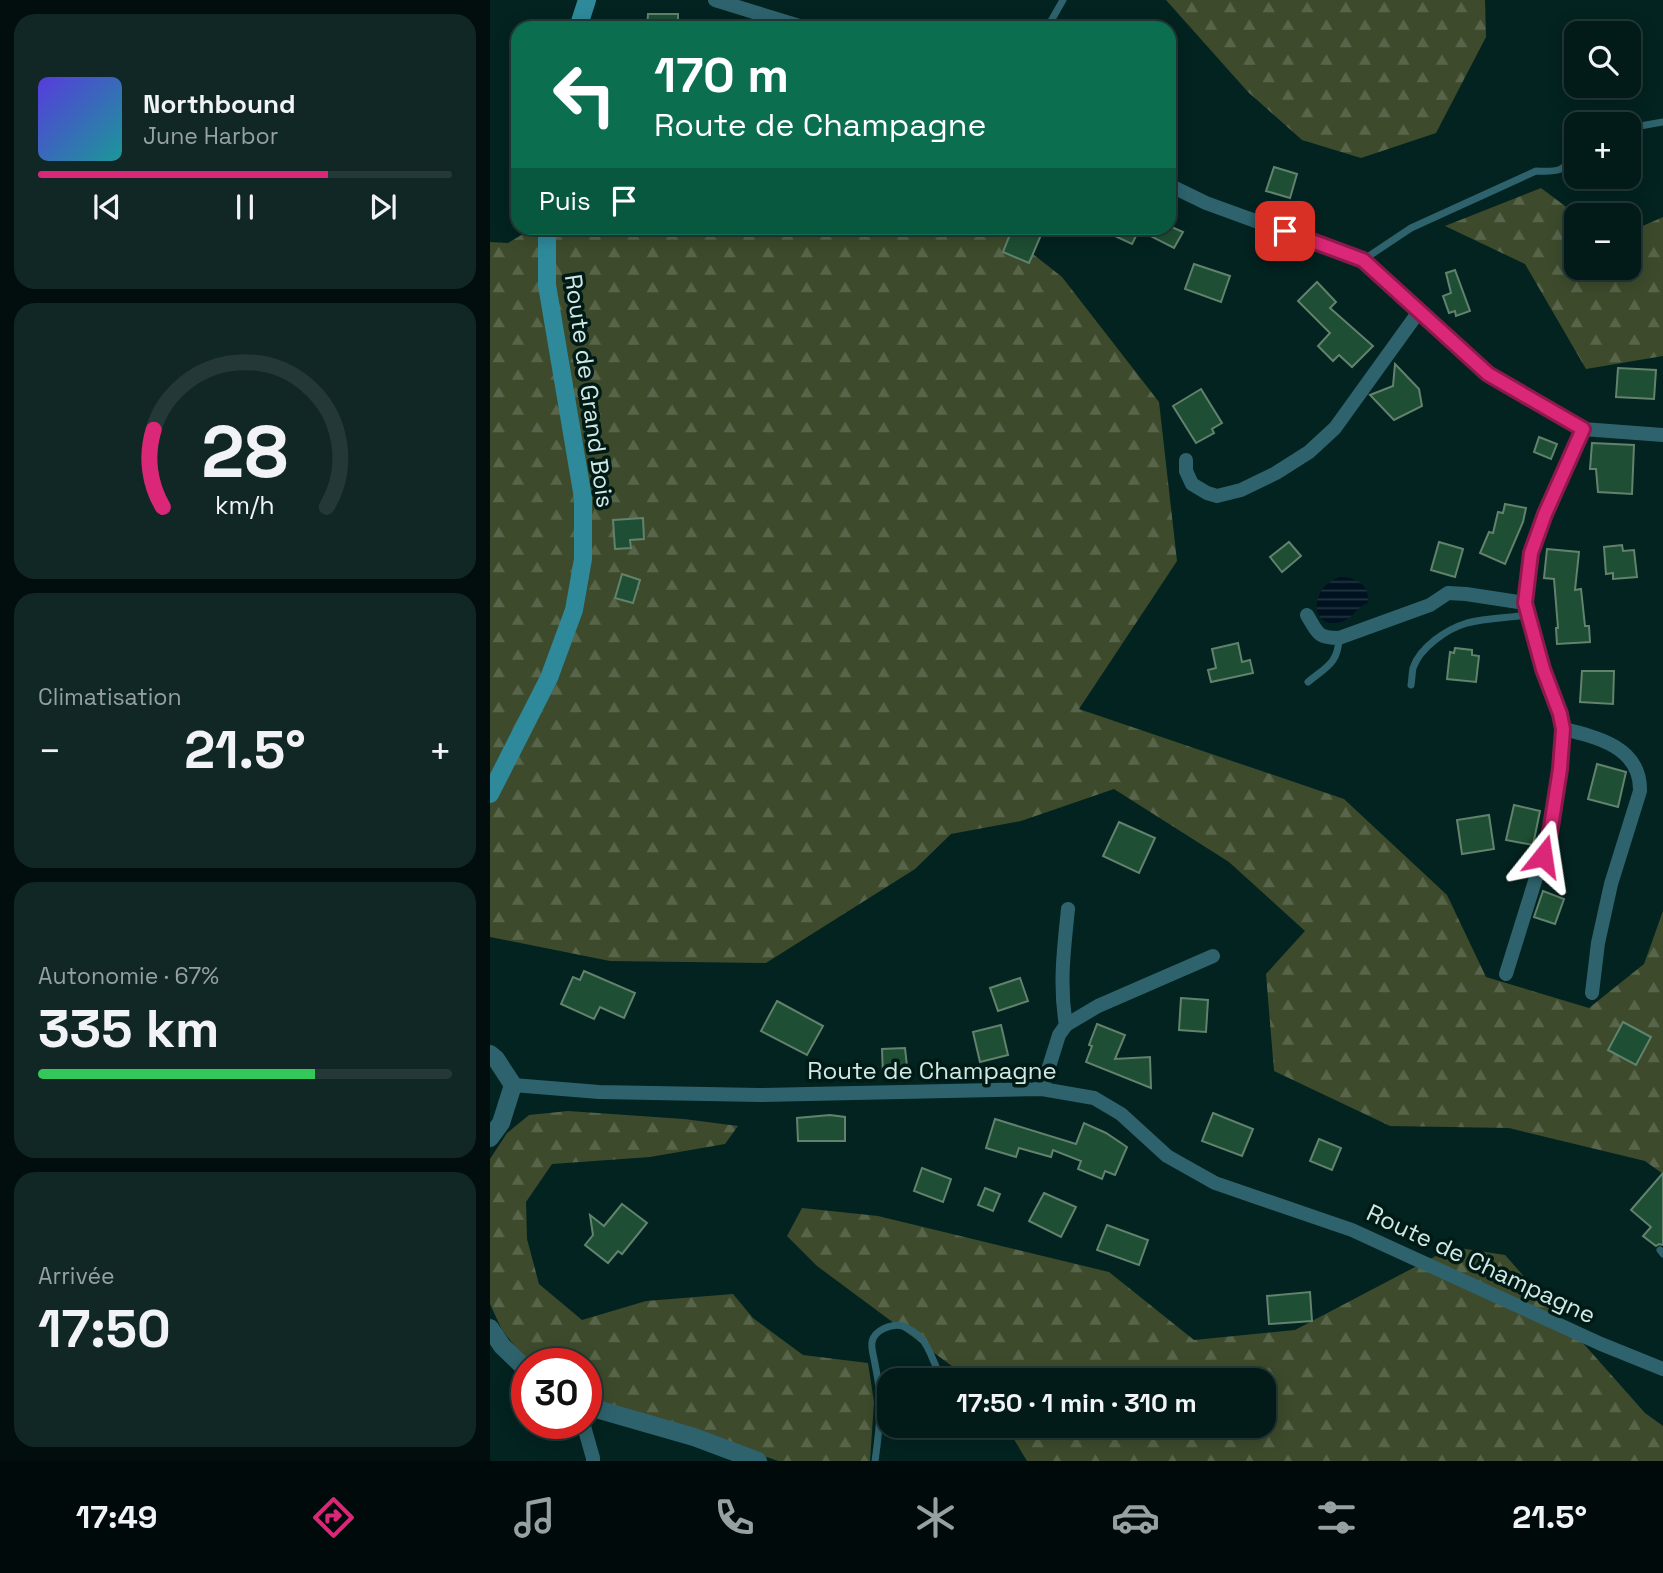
<!DOCTYPE html>
<html lang="fr">
<head>
<meta charset="utf-8">
<style>
  body { margin:0; font-family:"Space Grotesk",sans-serif; background:#102725; color:#f1f3f6; height:100vh; display:flex; flex-direction:column; font-size:26px; white-space:nowrap }
  * { box-sizing:border-box; margin:0 }
  p { font-size:23px; color:#96a1a2 }
  .icon { flex:none; width:38px; height:38px; fill:none; stroke:currentColor; stroke-width:2; stroke-linecap:round; stroke-linejoin:round }
  .map { position:relative; flex:1; overflow:hidden }
  .side { display:flex; flex-direction:column; gap:14px; padding:14px; background:#010e0d; width:490px }
  .side>* { flex:none }
  .hud { position:absolute; left:21px; top:21px; width:665px; height:214px; border-radius:21px; box-shadow:0 4px 18px #0003,0 0 0 2px #233837; background:#0b6e4f; color:#fff; overflow:hidden }
  .tools { position:absolute; left:1074px; top:21px; display:grid; gap:14px }
  .tools a { display:grid; place-items:center; width:77px; height:77px; border-radius:14px; background:#021a18; box-shadow:0 4px 18px #0003,0 0 0 2px #233837; font-size:35px }
  .speed { position:absolute; left:21px; top:1348px; display:flex; gap:14px; font-size:35px; font-weight:700; text-align:center }
  .speed>* { display:grid; place-content:center; width:91px; height:91px; border-radius:50%; background:#021a18; box-shadow:0 4px 18px #0003,0 0 0 2px #233837; line-height:1 }
  .speed .limit { border:10px solid #d22; background:#fff; color:#111 }
  .pin { position:absolute; display:grid; place-items:center; width:60px; height:60px; color:#fff; margin:-30px; border-radius:14px; box-shadow:0 4px 10px #0006 }
  .me { position:absolute; width:77px; margin:-38px; rotate:15deg; stroke-linejoin:round; filter:drop-shadow(0 0 5px #0008) }
  .turn { display:flex; align-items:center; gap:24px; height:147px; padding:0 28px; font-size:32px }
  .turn .icon { width:91px; height:91px; stroke-width:2.5 }
  .turn b { display:block; font-size:49px; line-height:60px }
  .then { display:flex; align-items:center; height:66px; padding:0 28px; background:#0003; gap:14px; font-size:26px }
  .big { font-size:52px; font-weight:800; line-height:1.1 }
  .side .card { flex:1; display:flex; flex-direction:column; justify-content:center; gap:10px; min-width:0; padding:0 24px; border-radius:21px; background:#102725 }
  .side .dial { align-items:center; gap:0 }
  .dial svg { height:182px; overflow:visible; fill:none; stroke:#233837; stroke-width:7; stroke-linecap:round; text-anchor:middle }
  .dial text { fill:#f1f3f6; stroke:none }
  .song { display:flex; align-items:center; gap:21px }
  .cover { width:84px; height:84px; border-radius:10px; background:linear-gradient(135deg,hsl(250 70% 55%),hsl(180 70% 35%)) }
  .played { height:7px; border-radius:4px; background:linear-gradient(90deg,#db2777 70%,#233837 70%) }
  .keys { display:flex; justify-content:space-around; direction:ltr }
  .heat { display:flex; justify-content:space-between; align-items:center; font-size:38px; direction:ltr }
  .charge { height:10px; border-radius:5px; background:linear-gradient(90deg,#34c759 67%,#233837 0) }
  .trip { position:absolute; left:387px; top:1368px; width:399px; height:70px; border-radius:21px; background:#021a18; box-shadow:0 4px 18px #0003,0 0 0 2px #233837; font-weight:800; line-height:70px; text-align:center }
  .tab-bar { display:flex; height:112px; justify-content:space-around; align-items:center; background:#010a0a; color:#96a1a2 }
  .tab-bar .icon { width:49px; height:49px }
  .tab-bar .current { color:#db2777 }
  .tab-bar b { font-size:32px; color:#f1f3f6 }
  main { display:flex; flex:1; min-height:0 }
  .map>svg:first-child { display:block }
  .forest { fill:url(#forest-firs) }
  .water { fill:url(#water-rules) }
  .building { fill:#1e4e33; stroke:#62826d; stroke-width:2 }
  .lines { fill:none; stroke-linecap:round; stroke-linejoin:round }
  .service { stroke:#2e636d; stroke-width:7 }
  .minor { stroke:#2e636d; stroke-width:14 }
  .tertiary { stroke:#2e636d; stroke-width:18 }
  .secondary { stroke:#2e8a9b; stroke-width:18 }
  .route-casing { stroke:#8e194d; stroke-width:18 }
  .route { stroke:#db2777; stroke-width:12 }
  .labels { text-anchor:middle; stroke-width:7; stroke-linejoin:round; paint-order:stroke }
  .street-label { font-size:24px; fill:#d2e8e4; stroke:#001a16 }
</style>
</head>
<body>
<main>
<section class="side">
<div class="card">
<div class="song"><i class="cover"></i><div><b>Northbound</b><p>June Harbor</p></div></div>
<div class="played"></div>
<div class="keys"><svg class="icon" aria-label="previous" viewBox="0 0 24 24"><path d="M18 5L8 12l10 7zM5 5v14"/></svg><svg class="icon" aria-label="pause" viewBox="0 0 24 24"><path d="M8 5v14M16 5v14"/></svg><svg class="icon" aria-label="next" viewBox="0 0 24 24"><path d="M6 5l10 7-10 7zM19 5v14"/></svg></div>
</div>
<div class="card dial"><svg viewBox="0 0 100 80">
<path d="M14 69A42 42 0 1 1 86 69"/>
<path d="M14 69A42 42 0 0 1 10 35" stroke="#db2777"/>
<text x="50" y="56" font-size="32" font-weight="700">28</text>
<text x="50" y="72" font-size="11">km/h</text>
</svg></div>
<div class="card"><p>Climatisation</p>
<div class="heat"><a>−</a><b class="big">21.5°</b><a>+</a></div>
</div>
<div class="card"><p>Autonomie · 67%</p><b class="big">335 km</b><div class="charge"></div></div>
<div class="card"><p>Arrivée</p><b class="big">17:50</b></div>
</section>
<div class="map">
<svg width="1173" height="1461" viewBox="0 0 1173 1461">
  <defs>
    <pattern id="forest-firs" width="22" height="20" patternUnits="userSpaceOnUse" patternTransform="scale(1.75)"><rect width="22" height="20" fill="#3d4b2c"/><path d="M5 1l3.5 6h-7zM16 11l3.5 6h-7z" fill="#58654a"/></pattern>
    <pattern id="water-rules" width="6" height="5" patternUnits="userSpaceOnUse" patternTransform="scale(1.75)"><rect width="6" height="5" fill="#00111f"/><path d="M0 2.5h6" fill="none" stroke="#24343f"/></pattern>
  </defs>
  <rect width="100%" height="100%" fill="#032320"/>
  <!-- forest -->
  <g class="forest">
    <path d="M676,0H995L996,37L946,133L871,158L812,140L758,92Z"/>
    <path d="M1051,188L1087,215V268H1139V232L1173,217V356L1096,369L1035,264L955,226Z"/>
    <path d="M43,228H510L572,277L669,402L687,561L589,709L854,799L957,895L996,977L1099,1008L1154,964L1173,911V1174L1155,1161L1019,1128L900,1126L784,1071L776,974L815,931L739,862L624,789L531,821L461,834L425,869L276,963L120,961L0,937V242L18,243Z"/>
    <path d="M78,1111L194,1119L248,1126L235,1144L160,1157L62,1164L36,1202L37,1239L49,1284L92,1320L156,1301L243,1294L263,1318L313,1355L378,1363L384,1402L380,1461H288L195,1427L96,1399V1363H38L12,1330L0,1304V1159L17,1133L39,1115Z"/>
    <path d="M312,1208L388,1216L619,1272L704,1340L805,1330L963,1247L1015,1255L1155,1413L1173,1426V1461H537L516,1426H774V1381H482L327,1266L297,1236Z"/>
  </g>
  <!-- water -->
  <path class="water" d="M850,577C867,577 880,585 878,603C865,607 863,622 845,623C820,626 820,586 850,577Z"/>
  <!-- building -->
  <g class="building">
    <path d="M158,14H188V28H157Z"/>
    <path d="M784,167L807,174L800,198L776,191Z"/>
    <path d="M532,228H554L539,263L513,252L521,232Z"/>
    <path d="M608,228H684L693,232L684,248L649,230L642,244Z"/>
    <path d="M704,264L740,276L731,302L695,289Z"/>
    <path d="M965,270L980,311L966,316L965,311L959,313L953,296L961,293L956,273Z"/>
    <path d="M827,282L846,302L840,308L883,346L862,367L849,355L843,361L828,346L840,333L808,301Z"/>
    <path d="M905,364L929,389L932,406L904,420L880,395L903,386Z"/>
    <path d="M1128,368L1166,370L1164,399L1126,397Z"/>
    <path d="M711,389L732,423L722,429L724,433L706,443L683,406Z"/>
    <path d="M1049,437L1067,444L1061,459L1044,452Z"/>
    <path d="M1102,443L1144,445L1142,494L1108,492L1106,469H1100Z"/>
    <path d="M1015,504L1036,508L1033,522L1015,564L990,553L999,532L1003,533L1008,512L1013,513Z"/>
    <path d="M153,518L154,539L140,540L141,548L125,549L123,520Z"/>
    <path d="M799,542L811,556L792,572L780,557Z"/>
    <path d="M949,542L973,549L965,577L941,570Z"/>
    <path d="M1132,545L1133,551L1144,550L1147,577L1123,579V573L1116,574L1114,547Z"/>
    <path d="M1057,549L1089,552L1085,590L1091,589L1095,626H1099L1100,642L1067,644L1066,628H1068L1064,579L1054,578Z"/>
    <path d="M132,574L150,580L143,603L125,598Z"/>
    <path d="M748,643L752,662L760,660L763,673L721,682L718,670L726,668L722,649Z"/>
    <path d="M965,648L982,650V655L989,656L986,682L957,679L960,652L964,653Z"/>
    <path d="M1092,671H1124L1123,704L1090,702Z"/>
    <path d="M1107,764L1136,772L1128,807L1098,799Z"/>
    <path d="M1024,805L1050,811L1043,845L1016,840Z"/>
    <path d="M999,815L1004,849L972,854L967,820Z"/>
    <path d="M629,822L665,838L649,873L613,856Z"/>
    <path d="M1053,891L1074,899L1065,924L1044,917Z"/>
    <path d="M94,971L145,993L134,1018L110,1007L104,1019L71,1004L83,977L90,980Z"/>
    <path d="M530,978L538,1001L508,1011L500,988Z"/>
    <path d="M691,998L718,1000L716,1032L689,1030Z"/>
    <path d="M287,1001L333,1026L317,1055L271,1031Z"/>
    <path d="M1133,1022L1161,1037L1146,1065L1118,1050Z"/>
    <path d="M607,1024L635,1035L625,1059L660,1057L661,1088L596,1062L602,1046L599,1045Z"/>
    <path d="M511,1025L518,1055L490,1062L483,1032Z"/>
    <path d="M415,1048L418,1075L393,1076L392,1049Z"/>
    <path d="M723,1113L763,1129L752,1156L712,1141Z"/>
    <path d="M340,1115L355,1117V1141H308L307,1118Z"/>
    <path d="M505,1119L586,1144L594,1123L616,1133L637,1147L625,1175L615,1171L612,1179L588,1169L591,1161L563,1150L561,1157L529,1148L526,1157L496,1148Z"/>
    <path d="M829,1139L851,1148L842,1170L820,1161Z"/>
    <path d="M432,1168L461,1179L453,1202L424,1191Z"/>
    <path d="M1173,1173V1245L1169,1244L1166,1246L1153,1236L1161,1227L1141,1210Z"/>
    <path d="M495,1188L510,1194L503,1211L488,1205Z"/>
    <path d="M554,1193L586,1207L571,1237L539,1221Z"/>
    <path d="M132,1204L157,1223L132,1254L128,1251L118,1263L95,1245L103,1235L100,1215L114,1226Z"/>
    <path d="M617,1225L658,1240L649,1265L607,1250Z"/>
    <path d="M820,1292L822,1321L779,1324L777,1296Z"/>
  </g>
  <g class="lines">
    <!-- service -->
    <g class="service">
      <path d="M557,28L573,0"/>
      <path d="M1139,128L1173,122"/>
      <path d="M873,260L921,228L1046,171C1068,172 1074,172 1087,152"/>
      <path d="M818,682C836,667 848,664 849,638"/>
      <path d="M921,685C922,679 922,673 923,668C930,647 957,629 977,623C996,618 1018,618 1038,615"/>
      <path d="M1170,1250L1173,1254"/>
      <path d="M385,1461C388,1440 391,1418 390,1396C389,1385 387,1374 385,1364C384,1357 381,1349 382,1342C384,1330 402,1323 413,1326C419,1329 426,1333 431,1338C442,1350 444,1368 454,1381"/>
    </g>
    <!-- minor -->
    <g class="minor">
      <path d="M225,0L316,28"/>
      <path d="M679,185L716,203L873,260L998,375L1093,429L1173,435"/>
      <path d="M696,460V471L702,484L717,493L727,496L751,490L786,473L819,452L845,428L930,310"/>
      <path d="M817,615C828,633 827,638 849,638L940,605L958,593L976,594L1035,603"/>
      <path d="M1073,729C1107,737 1151,747 1150,791L1121,884L1108,943L1102,993"/>
      <path d="M1016,974L1060,833L1070,769L1073,729L1070,714L1053,669L1035,603L1041,553L1055,514L1093,429"/>
      <path d="M576,1025C569,985 574,948 578,909"/>
      <path d="M23,1085L109,1092L270,1095L552,1089L604,1098L631,1114L677,1156L725,1183L862,1230L1111,1344L1173,1369"/>
      <path d="M552,1089L569,1035L576,1025L608,1006L723,956"/>
      <path d="M93,1423L103,1458V1461"/>
    </g>
    <!-- tertiary -->
    <g class="tertiary">
      <path d="M0,1054L6,1059L23,1085L11,1123L0,1138"/>
      <path d="M0,1328L12,1346L37,1370"/>
      <path d="M96,1406L204,1437L268,1461"/>
    </g>
    <!-- secondary -->
    <g class="secondary">
      <path d="M88,28L97,0"/>
      <path d="M0,794L59,678L84,610L93,559V498L57,285V228"/>
    </g>
  </g>
  <g class="lines">
    <!-- route casing -->
    <g class="route-casing">
      <path id="route" d="M795,231L873,260L998,374L1093,429L1055,514L1041,553L1035,603L1053,669L1070,714L1073,729L1070,769L1060,833L1053,856"/>
    </g>
    <!-- route -->
    <use href="#route" class="route"/>
  </g>
  <g class="labels">
    <!-- street labels -->
    <g class="street-label">
      <text transform="translate(99 391) rotate(82)" y="8">Route de Grand Bois</text>
      <text x="442" y="1079">Route de Champagne</text>
      <text transform="translate(991 1264) rotate(25)" y="8">Route de Champagne</text>
    </g>
  </g>
</svg>
<div class="tools">
<a><svg class="icon" aria-label="search" viewBox="0 0 24 24"><circle cx="10" cy="10" r="6"/><path d="M15 15l6 6"/></svg></a>
<a>+</a>
<a>−</a>
</div>
<div class="speed"><div class="limit">30</div></div>
<div class="pin" style="left:795px;top:231px;background:#d93025"><svg class="icon" aria-label="arrive" viewBox="0 0 24 24"><path d="M6 21V4h12l-3 4 3 4H6"/></svg></div>
<svg class="me" style="left:1053px;top:856px" viewBox="-20 -20 40 40"><path d="M0-17L14 15 0 8-14 15z" fill="#db2777" stroke="#fff" stroke-width="4"/></svg>
<div class="trip">17:50 · 1 min · 310 m</div>
<div class="hud">
<div class="turn"><svg class="icon" aria-label="left" viewBox="0 0 24 24"><path d="M17 20v-9H6M10 6l-5 5 5 5"/></svg><div><b>170 m</b>Route de Champagne</div></div>
<div class="then">Puis<svg class="icon" aria-label="arrive" viewBox="0 0 24 24"><path d="M6 21V4h12l-3 4 3 4H6"/></svg></div>
</div>
</div>
</main>
<nav class="tab-bar">
<b>17:49</b>
<svg class="icon current" aria-label="directions" viewBox="0 0 24 24"><path d="M12 3l9 9-9 9-9-9zM9 14v-3h6M13 9l2 2-2 2"/></svg>
<svg class="icon" aria-label="music" viewBox="0 0 24 24"><path d="M9 18V5l10-2v13"/><circle cx="6" cy="18" r="3"/><circle cx="16" cy="16" r="3"/></svg>
<svg class="icon" aria-label="phone" viewBox="0 0 24 24"><path d="M5 4h4l2 5-3 2q2 4 5 5l2-3 5 2v4C11 20 4 13 5 4z"/></svg>
<svg class="icon" aria-label="climate" viewBox="0 0 24 24"><path d="M12 3v18M4 7l16 10M4 17L20 7"/></svg>
<svg class="icon" aria-label="car" viewBox="0 0 24 24"><path d="M5 17H2v-5l4-1 3-4h7l3 4 3 1v5h-3M9 17h6M6 11h13"/><circle cx="7" cy="17" r="2"/><circle cx="17" cy="17" r="2"/></svg>
<svg class="icon" aria-label="filters" viewBox="0 0 24 24"><path d="M4 7h16M4 17h16"/><circle cx="9" cy="7" r="2"/><circle cx="15" cy="17" r="2"/></svg>
<b>21.5°</b>
</nav>
</body>
</html>
